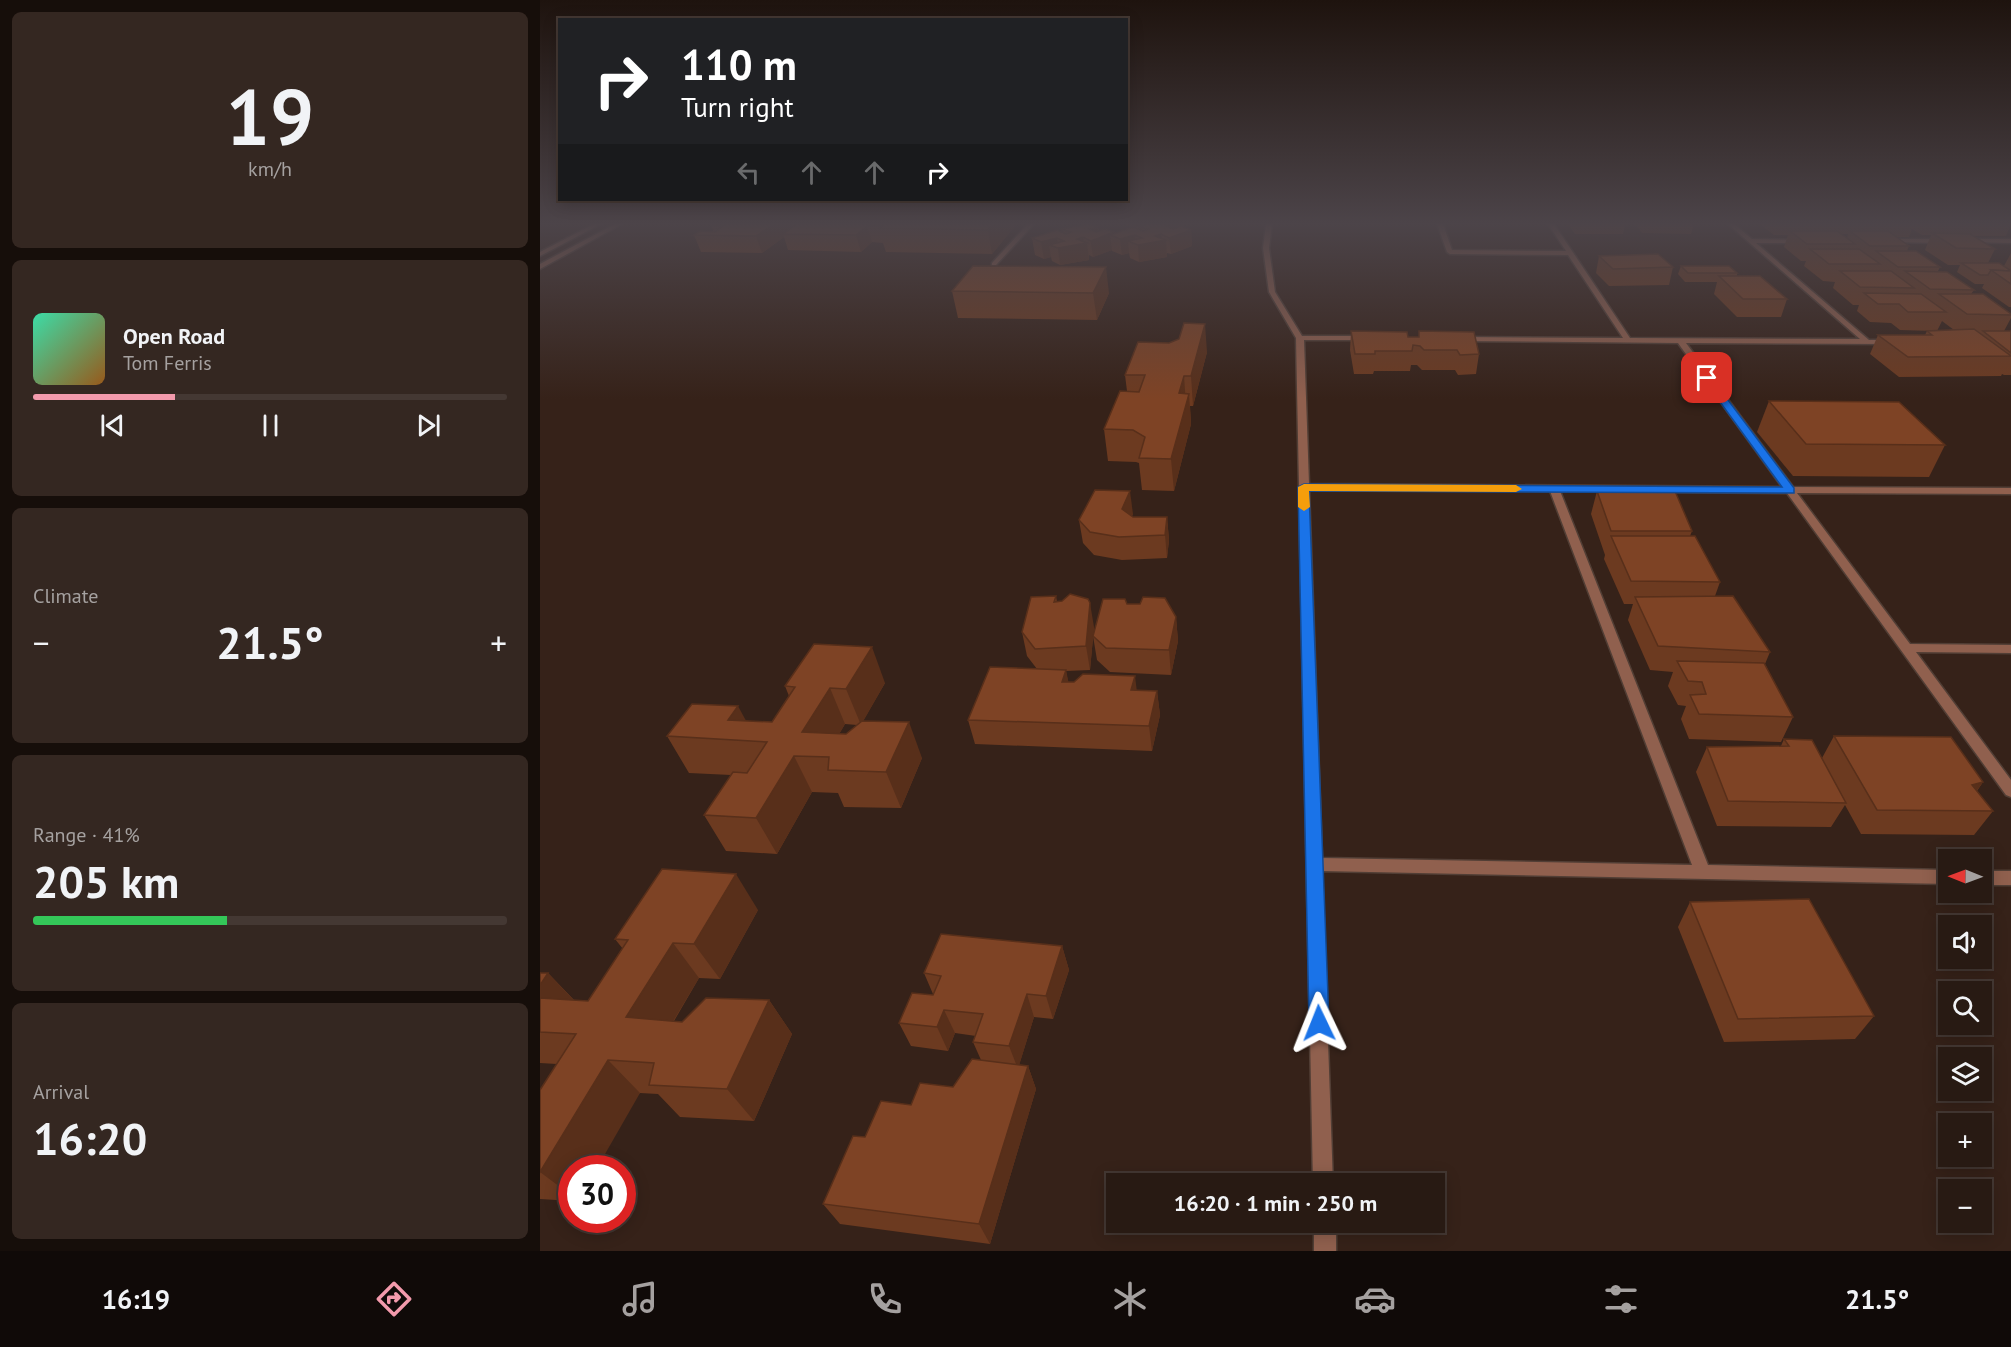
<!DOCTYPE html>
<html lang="en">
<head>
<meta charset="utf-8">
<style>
  body { margin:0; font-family:"PT Sans",sans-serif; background:#342721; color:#f1f3f6; height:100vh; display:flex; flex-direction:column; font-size:22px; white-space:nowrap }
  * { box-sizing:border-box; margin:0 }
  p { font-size:20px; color:#a5a1a0 }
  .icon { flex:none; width:33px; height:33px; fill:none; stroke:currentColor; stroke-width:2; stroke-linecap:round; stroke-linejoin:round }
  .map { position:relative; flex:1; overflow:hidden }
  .panel { display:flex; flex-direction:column; gap:12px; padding:12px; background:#160e0a; width:540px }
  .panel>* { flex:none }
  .banner { position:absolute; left:18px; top:18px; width:570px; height:183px; border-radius:0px; box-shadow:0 3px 15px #0003,0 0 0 2px #443833; background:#202124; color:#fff; overflow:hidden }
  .needle { width:39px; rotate:271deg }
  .buttons { position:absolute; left:1398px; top:849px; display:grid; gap:12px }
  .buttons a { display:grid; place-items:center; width:54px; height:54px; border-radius:0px; background:#281a13; box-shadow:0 3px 15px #0003,0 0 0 2px #443833; font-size:30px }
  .speed { position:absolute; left:18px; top:1155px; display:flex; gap:12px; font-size:30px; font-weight:700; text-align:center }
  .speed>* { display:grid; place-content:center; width:78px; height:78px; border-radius:50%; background:#281a13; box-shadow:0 3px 15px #0003,0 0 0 2px #443833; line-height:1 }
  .speed .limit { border:9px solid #d22; background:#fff; color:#111 }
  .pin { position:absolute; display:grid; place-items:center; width:51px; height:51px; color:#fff; margin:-26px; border-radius:12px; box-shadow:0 3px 9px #0006 }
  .me { position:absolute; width:66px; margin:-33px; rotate:358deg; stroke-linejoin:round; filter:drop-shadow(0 0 4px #0008) }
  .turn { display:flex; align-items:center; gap:21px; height:126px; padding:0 24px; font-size:27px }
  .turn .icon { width:78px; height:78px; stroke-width:2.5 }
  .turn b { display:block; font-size:42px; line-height:51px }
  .lanes { display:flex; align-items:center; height:57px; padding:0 24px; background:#0003; justify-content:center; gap:30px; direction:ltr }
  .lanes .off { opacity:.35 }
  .big { font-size:45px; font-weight:700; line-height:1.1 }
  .panel .card { flex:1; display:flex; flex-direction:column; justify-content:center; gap:9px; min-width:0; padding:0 21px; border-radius:9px; background:#342721 }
  .panel .dial { align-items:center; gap:0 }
  .dial b { font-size:78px; line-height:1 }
  .song { display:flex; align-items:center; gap:18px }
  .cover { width:72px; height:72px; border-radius:9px; background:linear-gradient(135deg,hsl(160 70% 55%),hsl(30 70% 35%)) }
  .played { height:6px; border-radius:3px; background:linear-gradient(90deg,#f39aac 30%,#443833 30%) }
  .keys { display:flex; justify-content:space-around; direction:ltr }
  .heat { display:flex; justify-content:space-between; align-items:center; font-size:33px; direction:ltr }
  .charge { height:9px; border-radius:4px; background:linear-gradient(90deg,#34c759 41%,#443833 0) }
  .trip { position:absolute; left:566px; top:1173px; width:339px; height:60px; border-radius:0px; background:#281a13; box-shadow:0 3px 15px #0003,0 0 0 2px #443833; font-weight:700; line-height:60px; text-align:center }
  .tab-bar { display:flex; height:96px; justify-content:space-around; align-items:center; background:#100a08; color:#a5a1a0 }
  .tab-bar .icon { width:42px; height:42px }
  .tab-bar .current { color:#f39aac }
  .tab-bar b { font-size:27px; color:#f1f3f6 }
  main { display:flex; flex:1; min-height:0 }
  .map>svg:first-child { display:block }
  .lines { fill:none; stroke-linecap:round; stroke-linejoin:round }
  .minor-casing { stroke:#513e35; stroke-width:3 }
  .tertiary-casing { stroke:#513e35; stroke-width:3 }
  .minor { fill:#90604e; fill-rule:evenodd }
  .tertiary { fill:#90604e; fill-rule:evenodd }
  .wall { fill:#6c3a20; fill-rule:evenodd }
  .shaded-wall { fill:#582f1a }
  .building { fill:#7e4325; stroke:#582f1a; stroke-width:1.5 }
  .route { fill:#1a73e8; stroke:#114b97; stroke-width:1.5 }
  .slow { fill:#f59e0b }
</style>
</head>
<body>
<main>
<section class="panel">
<div class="card dial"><b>19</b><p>km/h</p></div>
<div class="card">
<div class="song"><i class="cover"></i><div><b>Open Road</b><p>Tom Ferris</p></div></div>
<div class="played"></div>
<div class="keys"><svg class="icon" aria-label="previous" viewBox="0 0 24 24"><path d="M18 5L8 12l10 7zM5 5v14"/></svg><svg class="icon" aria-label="pause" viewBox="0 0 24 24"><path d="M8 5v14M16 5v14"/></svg><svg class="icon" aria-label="next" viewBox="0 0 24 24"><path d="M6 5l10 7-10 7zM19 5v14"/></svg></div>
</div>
<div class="card"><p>Climate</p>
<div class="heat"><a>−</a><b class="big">21.5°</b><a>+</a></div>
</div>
<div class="card"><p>Range · 41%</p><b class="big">205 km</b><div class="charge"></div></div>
<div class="card"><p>Arrival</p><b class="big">16:20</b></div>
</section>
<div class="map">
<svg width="1471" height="1251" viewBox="0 0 1471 1251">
  <rect width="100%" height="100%" fill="#362219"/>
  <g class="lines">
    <!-- minor casing -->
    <g class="minor-casing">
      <g id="minor">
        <path d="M488,224H494L456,265H452V263Z"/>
        <path d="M726,224H732L729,248L735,292L762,336H825L829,338L825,340H764L769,484L1242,487L1138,343L917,341L916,339L920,337L1083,338L1028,255L910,254L907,252L897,224H903L912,250L1026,251L1008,224H1014L1090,338L1320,339L1188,224H1194L1212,239L1265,240L1263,243H1216L1329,340H1350L1354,342L1350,344L1146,343L1253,487L1471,488V494L1257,493L1370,644L1471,645V653L1376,652L1471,780V797L1466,795L1247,493L1020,491L1168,865L1408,870V884L782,871L793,1184H773L756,338L729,292L723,248ZM769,490L1010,491L1152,865L782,858Z"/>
        <path d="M1346,239H1404L1407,241L1404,243L1344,242Z"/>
        <path d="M1427,239H1471V243L1425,242Z"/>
        <rect x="1442" y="871" width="29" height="14"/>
        <rect x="774" y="1222" width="22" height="29"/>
      </g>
    </g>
    <!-- tertiary casing -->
    <g class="tertiary-casing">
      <g id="tertiary">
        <path d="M54,224H61L0,256V252Z"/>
        <path d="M75,224H82L0,269V264Z"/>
      </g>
    </g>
    <!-- minor -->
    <use href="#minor" class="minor"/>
    <!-- tertiary -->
    <use href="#tertiary" class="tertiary"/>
  </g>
  <!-- wall -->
  <g class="wall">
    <path d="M173,224H474L475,226L452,254L346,252L343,243L332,242L321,252L248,250L244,237L222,253L161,252L154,235L173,231L171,225Z"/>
    <path d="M585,224H648L642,226L651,230L652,246L631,254L627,253V257L599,262L590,258L589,253L582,255L572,251V250L553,257L549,255V260L520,265L512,261L511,257L504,259L495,255L492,238L523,232L522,229L558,227L559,231L574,234L592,227Z"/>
    <path d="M1028,224H1085L1083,234H1035Z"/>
    <path d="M1095,224H1154L1151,234L1102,233Z"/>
    <path d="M1220,224H1471L1466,236H1434L1455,249L1448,263L1464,266L1471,253V307H1469L1442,288L1444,284H1435L1417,272L1420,265H1408L1385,250L1391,235H1382L1372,229L1369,237H1355L1369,246L1367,251L1400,267L1398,271L1434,290L1431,294L1471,314V318L1464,331H1471V375H1464L1462,374L1461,376L1359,377L1330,354L1338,335H1385L1387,331H1395L1360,330L1351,323L1330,322L1317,311L1319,305H1313L1293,288L1295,282L1283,281L1264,266L1266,261H1261L1244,247L1248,235H1234ZM1302,234H1308L1307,238ZM1402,321L1414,330L1397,331Z"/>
    <path d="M1059,256L1133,267L1129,285L1069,286L1056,273Z"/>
    <path d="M1141,266L1197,273V276L1247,299L1241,317H1197L1174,294L1177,282H1145L1138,274Z"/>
    <path d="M412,291L569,293L557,320L418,318Z"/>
    <path d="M811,331L868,337L939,354L936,374L918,375L915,370H882L877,365H871L870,371H834L833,374H814L810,350Z"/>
    <path d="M667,352L653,406H650L651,424L634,491L602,490L599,463L596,462L568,461L564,429L587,391L585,375Z"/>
    <path d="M1229,401L1405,445L1389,477L1253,476L1217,432Z"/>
    <path d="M1057,491L1152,531L1150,536L1180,582L1175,596L1230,652L1225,664L1253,717L1241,742L1149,739L1141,719L1146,706L1138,705L1128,686L1133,672L1110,670L1088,620L1093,604H1084L1064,559L1065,555L1051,514Z"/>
    <path d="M593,514L592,516L593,517H627L629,540L627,558L582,560L554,555L543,543L539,520Z"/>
    <path d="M516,596L517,602L554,627L550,670L526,671L528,682L597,690L617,691L620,715L612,751L435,744L428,720L497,669L487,656L482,632Z"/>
    <path d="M587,604L636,617L638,641L631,675L570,672L557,660L553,636Z"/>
    <path d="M345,683L323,721L382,758L361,808L304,807L298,793L272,792L237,854L186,851L164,815L191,775L149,773L127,736L206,721L232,722L249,696L245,686ZM305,724L317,725L306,734H299Z"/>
    <path d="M1294,736L1443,782L1437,791L1453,811L1434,835L1321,834L1305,805L1291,827L1177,826L1156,772L1167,747L1241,746L1244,739L1282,758Z"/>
    <path d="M1150,902L1334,1016L1315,1039L1184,1042L1138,927Z"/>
    <path d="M218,910L180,979L159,978L134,1021L142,1022L229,1000L252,1034L214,1121L140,1117L118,1094L100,1093L32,1168V1201L0,1199V1090L17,1064L0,1063V973H8L34,1000L48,1001L83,949L75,939Z"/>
    <path d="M522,946L529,970L513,1019L494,1017L479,1065L488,1066L496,1089L450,1244L300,1224L283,1204L325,1137L371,1105L413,1087L441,1060L433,1042L436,1036L415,1033L408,1051L371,1046L359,1023L393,995V994L384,973Z"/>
  </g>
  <!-- shaded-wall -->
  <g class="shaded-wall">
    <path d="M234,224H250L252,231L243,234L244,237L222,253L216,236Z"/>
    <path d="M453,224H474L475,226L452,254L448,230Z"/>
    <path d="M594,224H601L602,226H598V227L594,228Z"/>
    <path d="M610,224H636V229L651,230L652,246L631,254L629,238Z"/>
    <path d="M639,224H648L640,227Z"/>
    <path d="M327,226L332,242L321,252L316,235Z"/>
    <path d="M558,227L560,237L574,232V236L570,235L572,250L553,257L549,229Z"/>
    <path d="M621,234L622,241L626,240L627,257L599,262L598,245L615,236Z"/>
    <path d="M595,235L596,244L588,241L589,253L582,255L580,239Z"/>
    <path d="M543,237L544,244L547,243L549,260L520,265L518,248L509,245L511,257L504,259L501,242L517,238L518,248L537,239Z"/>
    <path d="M566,267L569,293L557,320L553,293Z"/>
    <path d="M665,324L667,352L653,406L651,376Z"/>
    <path d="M644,376L646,405L649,394L651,424L634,491L631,459L639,393Z"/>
    <path d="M590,491L593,514L585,532L582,509Z"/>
    <path d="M627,517L629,540L627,558L625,535Z"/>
    <path d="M550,603L554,627L550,670L546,646Z"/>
    <path d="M636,617L638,641L631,675L629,650Z"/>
    <path d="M332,647L345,683L321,725L306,689Z"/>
    <path d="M526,670L531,694L522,682Z"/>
    <path d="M595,676L598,700L591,690Z"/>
    <path d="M290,688L305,724L286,757L262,732Z"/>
    <path d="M617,691L620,715L612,751L609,726Z"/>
    <path d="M198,706L217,741L188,720Z"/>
    <path d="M369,722L382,758L361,808L346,772Z"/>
    <path d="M254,756L272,792L237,854L216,818Z"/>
    <path d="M1443,782L1425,807L1432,785Z"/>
    <path d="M196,874L218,910L180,979L154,944Z"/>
    <path d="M133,943L159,978L116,1050L86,1017Z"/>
    <path d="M522,946L529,970L513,1019L506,996Z"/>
    <path d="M8,973L41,1008L0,1006V985Z"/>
    <path d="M487,994L494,1017L478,1069L469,1046Z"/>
    <path d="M229,1000L252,1034L214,1121L187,1089Z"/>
    <path d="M404,1010L415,1033L408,1051L397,1027Z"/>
    <path d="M68,1060L100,1093L57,1168H32V1196L0,1172Z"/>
    <path d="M488,1066L496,1089L450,1244L439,1224Z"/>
  </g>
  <!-- building -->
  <g class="building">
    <path d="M173,224H234L216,236L154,235L161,231L175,232L184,225H171Z"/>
    <path d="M257,224H345L342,226H327L316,235L243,234Z"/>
    <path d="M345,224H453L448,230L340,228Z"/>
    <path d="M547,224H551L558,227L549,229L556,232L565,229L574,232L551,241L543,237L537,239L547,243L518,248L509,245L524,241L517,238L501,242L492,238L517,230L526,234L531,232L522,229Z"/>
    <path d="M608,224H633L626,226L633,229L641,226L651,230L629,238L621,234L615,236L626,240L598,245L588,241L602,238L595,235L580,239L570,235L593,227L603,231L608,229L598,226Z"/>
    <path d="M1250,231H1297L1315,244H1267Z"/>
    <path d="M1310,231H1348L1369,246H1330Z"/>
    <path d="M1392,233L1430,234L1455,249L1416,248Z"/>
    <path d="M1270,249H1319L1340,264H1289Z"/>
    <path d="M1336,251H1376L1400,267H1358Z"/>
    <path d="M1118,254L1133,267L1073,269L1059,256Z"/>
    <path d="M1421,263H1459L1471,271L1451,270L1448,275H1440Z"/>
    <path d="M433,266L566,267L553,293L412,291Z"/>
    <path d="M1141,266H1189L1197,273H1148Z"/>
    <path d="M1451,270L1471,271V284Z"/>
    <path d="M1300,271H1351L1374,288L1320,287Z"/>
    <path d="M1365,271L1407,272L1434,290L1390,289Z"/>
    <path d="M1179,276H1220L1247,299H1203Z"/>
    <path d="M1324,293L1381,294L1406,312H1368L1359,304H1338Z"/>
    <path d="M1399,294H1443L1471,314V315L1427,314Z"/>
    <path d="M644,323L665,324L651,376H644L639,393L649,394L631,459L599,458L605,437L593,430L564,429L580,391L599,392L605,375H585L598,342L629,343L639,339Z"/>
    <path d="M1434,329L1471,356L1368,357L1338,335H1392L1387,331Z"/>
    <path d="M811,331L867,332L868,337H879V331L934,332L939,354L920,355L917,350H884L880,346L873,345L872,351H835V354H815Z"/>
    <path d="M1443,331H1471V353Z"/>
    <path d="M1229,401L1359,402L1405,445L1266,444Z"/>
    <path d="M555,490L590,491L582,509L593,517H627L625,535L579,537L550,532L539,520Z"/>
    <path d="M1057,491H1135L1152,531H1071Z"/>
    <path d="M1071,536H1155L1180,582L1091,581Z"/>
    <path d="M530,594L548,599L550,603L546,646L495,649L482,632L491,597L516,596L514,602L522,601Z"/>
    <path d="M1193,596L1230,652L1118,646L1095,597Z"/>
    <path d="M603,597L625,598L636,617L629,650L566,648L553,636L563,599H585L587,604H600Z"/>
    <path d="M274,644L332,647L306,689L290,688L262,732L306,734L322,721L369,722L346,772L288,770L289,757L254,756L216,818L164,815L193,772L207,773L227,742L127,736L152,704L198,706L188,720L232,722L255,687L245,686Z"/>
    <path d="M1137,661L1224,663L1253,717L1159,714L1150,695L1166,694L1162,682L1148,681Z"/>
    <path d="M450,667L526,670L522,682H534L543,674L595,676L591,690L617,691L609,726L428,720Z"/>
    <path d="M1294,736L1411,737L1443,782L1432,785L1453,811L1337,810Z"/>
    <path d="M1244,739L1272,740L1306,803L1188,801L1167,747L1249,746Z"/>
    <path d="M122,869L196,874L154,944L133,943L86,1017L142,1022L166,998L229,1000L187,1089L109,1085L114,1063L68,1060L0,1172V1090L36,1034L0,1032V998L48,1001L88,940L75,939Z"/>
    <path d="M1269,899L1334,1016L1198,1019L1150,902Z"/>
    <path d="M401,934L522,946L506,996L487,994L469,1046L433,1042L443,1014L404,1010L397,1027L359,1023L372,993L393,995L401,976L384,973Z"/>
    <path d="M0,973H8L0,985Z"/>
    <path d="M432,1059L488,1066L439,1224L283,1204L313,1136L325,1137L341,1101L371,1105L380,1083L413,1087Z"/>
  </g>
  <!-- sky -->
  <linearGradient id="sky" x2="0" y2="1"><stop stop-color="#1e130e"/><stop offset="0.56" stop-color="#4c4449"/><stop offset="1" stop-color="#4c4449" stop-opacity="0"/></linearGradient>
  <rect width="1471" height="399" fill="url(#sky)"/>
  <!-- route -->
  <path class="route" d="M1164,376H1170L1254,488V493L769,491L789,1023L786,1030L779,1033L772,1030L769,1023L758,487L764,484L1242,487L1164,380Z"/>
  <!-- slow -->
  <path class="slow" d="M764,484L976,485L982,489L976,492L769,491L770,507L764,511L758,507V487Z"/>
</svg>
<div class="buttons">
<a><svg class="needle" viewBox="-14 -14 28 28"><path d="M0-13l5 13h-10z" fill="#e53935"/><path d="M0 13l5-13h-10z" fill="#a5a1a0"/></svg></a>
<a><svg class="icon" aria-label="sound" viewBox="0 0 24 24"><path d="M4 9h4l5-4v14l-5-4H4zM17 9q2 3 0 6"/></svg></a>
<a><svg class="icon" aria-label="search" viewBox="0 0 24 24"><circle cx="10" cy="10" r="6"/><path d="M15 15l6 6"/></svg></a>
<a><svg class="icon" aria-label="layers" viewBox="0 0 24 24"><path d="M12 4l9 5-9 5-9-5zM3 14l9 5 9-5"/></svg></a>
<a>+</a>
<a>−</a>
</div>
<div class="speed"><div class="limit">30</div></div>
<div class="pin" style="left:1167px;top:378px;background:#d93025"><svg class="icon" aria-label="arrive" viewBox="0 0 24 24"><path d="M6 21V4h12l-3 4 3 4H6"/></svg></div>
<svg class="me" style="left:779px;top:1023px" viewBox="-20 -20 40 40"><path d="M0-17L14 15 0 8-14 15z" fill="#1a73e8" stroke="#fff" stroke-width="4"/></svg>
<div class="trip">16:20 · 1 min · 250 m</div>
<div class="banner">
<div class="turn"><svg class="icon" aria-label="right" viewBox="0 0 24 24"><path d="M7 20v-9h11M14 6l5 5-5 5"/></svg><div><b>110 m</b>Turn right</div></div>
<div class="lanes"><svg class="icon off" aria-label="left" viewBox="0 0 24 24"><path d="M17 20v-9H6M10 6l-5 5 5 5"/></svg><svg class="icon off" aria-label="ahead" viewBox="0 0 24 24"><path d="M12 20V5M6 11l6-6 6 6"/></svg><svg class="icon off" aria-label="ahead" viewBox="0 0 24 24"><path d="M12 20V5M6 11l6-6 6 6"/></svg><svg class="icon" aria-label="right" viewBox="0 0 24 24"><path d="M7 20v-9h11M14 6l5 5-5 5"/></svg></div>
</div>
</div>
</main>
<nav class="tab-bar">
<b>16:19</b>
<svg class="icon current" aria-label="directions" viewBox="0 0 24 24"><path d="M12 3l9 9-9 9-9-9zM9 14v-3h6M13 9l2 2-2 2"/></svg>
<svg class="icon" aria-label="music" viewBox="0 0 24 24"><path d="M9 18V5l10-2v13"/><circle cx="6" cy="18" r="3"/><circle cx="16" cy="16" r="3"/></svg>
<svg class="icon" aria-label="phone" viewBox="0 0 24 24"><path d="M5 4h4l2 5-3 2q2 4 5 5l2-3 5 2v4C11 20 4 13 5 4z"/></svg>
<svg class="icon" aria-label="climate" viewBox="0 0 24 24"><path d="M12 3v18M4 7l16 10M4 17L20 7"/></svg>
<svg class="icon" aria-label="car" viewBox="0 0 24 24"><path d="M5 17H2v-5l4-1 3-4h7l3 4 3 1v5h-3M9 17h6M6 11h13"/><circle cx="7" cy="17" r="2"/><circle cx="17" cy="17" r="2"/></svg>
<svg class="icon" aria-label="filters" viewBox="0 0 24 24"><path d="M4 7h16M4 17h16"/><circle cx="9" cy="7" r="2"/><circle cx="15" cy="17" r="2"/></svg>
<b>21.5°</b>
</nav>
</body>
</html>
